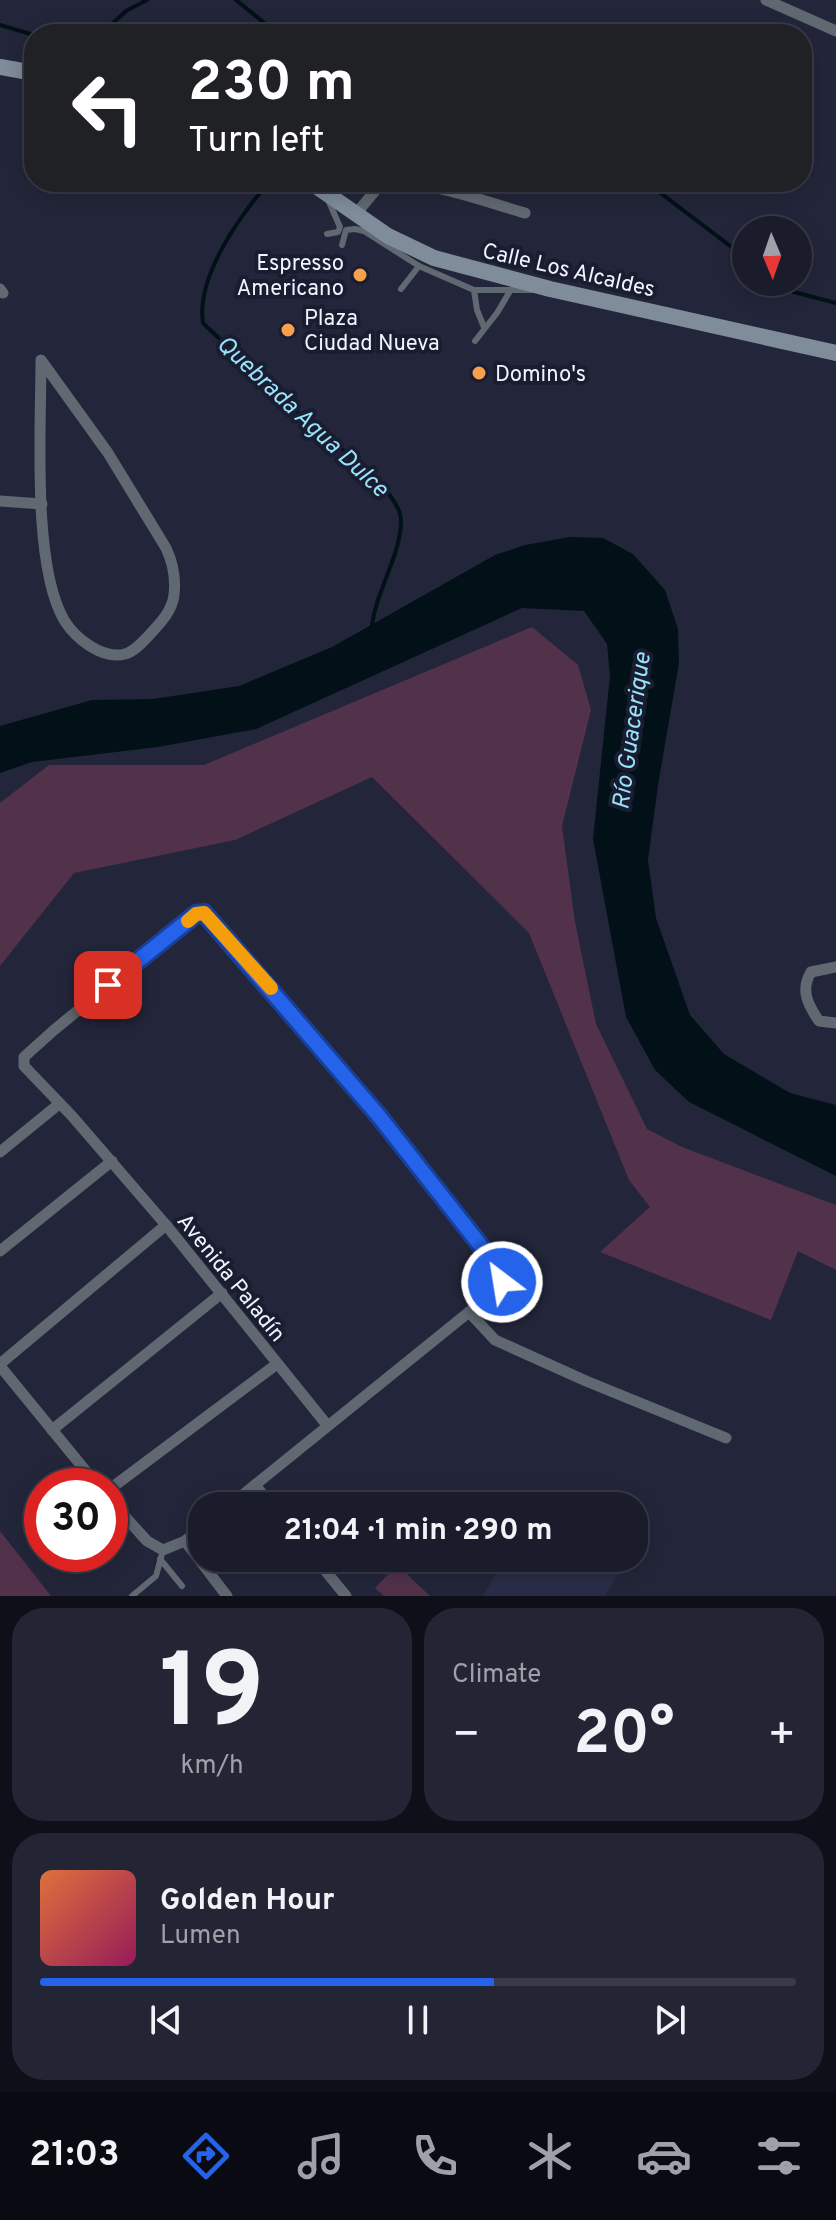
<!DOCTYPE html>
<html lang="en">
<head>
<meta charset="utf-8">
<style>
  body { margin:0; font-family:Overpass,sans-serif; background:#232534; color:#f1f3f6; height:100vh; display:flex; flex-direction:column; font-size:30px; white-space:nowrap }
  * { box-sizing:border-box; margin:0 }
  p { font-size:26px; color:#9fa1a9 }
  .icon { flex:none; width:44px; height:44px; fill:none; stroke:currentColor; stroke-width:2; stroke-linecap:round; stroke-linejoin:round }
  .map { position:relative; height:1596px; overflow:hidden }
  .side { display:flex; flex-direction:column; gap:12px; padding:12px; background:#0e0f18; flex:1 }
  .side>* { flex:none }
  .hud { position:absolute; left:24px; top:24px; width:788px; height:168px; border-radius:32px; box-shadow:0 4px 20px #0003,0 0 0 2px #383a48; background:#202124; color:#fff; overflow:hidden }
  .needle { width:52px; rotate:178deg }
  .tools { position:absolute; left:732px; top:216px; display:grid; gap:16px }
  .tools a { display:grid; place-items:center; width:80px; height:80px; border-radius:50%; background:#1a1c2c; box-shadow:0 4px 20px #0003,0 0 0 2px #383a48; font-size:40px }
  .speed { position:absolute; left:24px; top:1468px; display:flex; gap:16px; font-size:40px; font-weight:700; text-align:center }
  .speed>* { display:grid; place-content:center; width:104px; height:104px; border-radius:50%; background:#1a1c2c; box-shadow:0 4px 20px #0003,0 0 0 2px #383a48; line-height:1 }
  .speed .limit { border:12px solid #d22; background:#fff; color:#111 }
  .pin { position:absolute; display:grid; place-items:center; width:68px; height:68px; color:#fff; margin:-34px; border-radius:16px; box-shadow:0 4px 12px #0006 }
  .me { position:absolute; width:88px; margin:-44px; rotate:329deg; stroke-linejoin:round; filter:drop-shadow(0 0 6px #0008) }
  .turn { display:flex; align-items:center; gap:28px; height:168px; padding:0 32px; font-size:36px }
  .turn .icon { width:104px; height:104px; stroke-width:2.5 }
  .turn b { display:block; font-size:56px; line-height:68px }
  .big { font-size:60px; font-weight:700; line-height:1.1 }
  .side .tile { flex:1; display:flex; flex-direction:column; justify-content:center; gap:12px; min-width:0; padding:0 28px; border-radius:32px; background:#232534 }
  .side .dial { align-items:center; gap:0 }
  .dial b { font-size:104px; line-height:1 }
  .song { display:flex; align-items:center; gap:24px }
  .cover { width:96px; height:96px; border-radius:12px; background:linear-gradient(135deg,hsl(20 70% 55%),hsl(330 70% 35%)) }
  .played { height:8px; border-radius:4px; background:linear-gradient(90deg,#2563eb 60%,#383a48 60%) }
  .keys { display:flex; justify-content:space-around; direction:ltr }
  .heat { display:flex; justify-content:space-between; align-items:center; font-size:44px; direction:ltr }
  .side .tiles { flex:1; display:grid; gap:12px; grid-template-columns:1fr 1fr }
  .tile:last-child { grid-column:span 2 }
  .trip { position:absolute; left:188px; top:1492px; width:460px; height:80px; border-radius:32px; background:#1a1c2c; box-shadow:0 4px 20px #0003,0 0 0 2px #383a48; font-weight:700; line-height:80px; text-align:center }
  .tabs { display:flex; height:128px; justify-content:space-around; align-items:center; background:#0a0b12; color:#9fa1a9 }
  .tabs .icon { width:56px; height:56px }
  .tabs .selected { color:#2563eb }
  .tabs b { font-size:36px; color:#f1f3f6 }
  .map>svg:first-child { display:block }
  .built { fill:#2a2d47 }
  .green { fill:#52324b }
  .water { fill:#011117 }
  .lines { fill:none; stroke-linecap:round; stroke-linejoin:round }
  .stream { stroke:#011117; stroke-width:4 }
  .lane { stroke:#606871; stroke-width:6 }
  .street { stroke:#606871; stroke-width:11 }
  .secondary { stroke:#7f8c9a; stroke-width:16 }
  .route-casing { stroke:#184099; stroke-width:20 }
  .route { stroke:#2563eb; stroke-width:14 }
  .slow { stroke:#f59e0b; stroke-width:14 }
  .poi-dot { fill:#f9a04d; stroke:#1a1c30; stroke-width:3 }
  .labels { text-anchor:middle; stroke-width:8; stroke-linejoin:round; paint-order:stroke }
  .poi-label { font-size:22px; fill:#f1f3ff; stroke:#1a1c30; text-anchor:start }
  .street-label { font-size:22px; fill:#f1f3ff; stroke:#1a1c30 }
  .water-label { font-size:24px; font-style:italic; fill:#98e3fb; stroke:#1a1c30 }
</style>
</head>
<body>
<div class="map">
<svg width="836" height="1596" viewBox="0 0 836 1596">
  <rect width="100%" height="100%" fill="#23263a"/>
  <!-- built -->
  <path class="built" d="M505,1558H628L605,1596H483Z"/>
  <!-- green -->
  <g class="green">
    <path d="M532,627L578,665L591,710L562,826L575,922L596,1024L647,1129L682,1147L836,1205V1270L798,1251L771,1320L600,1252L650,1207L629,1180L529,933L372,777L235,840L74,873L0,966V803L49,765H204Z"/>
    <path d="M0,1531L51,1596H0Z"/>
    <path d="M397,1565L430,1596H384L375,1588Z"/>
  </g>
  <!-- water -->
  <path class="water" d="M570,537L603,538L633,554L665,590L678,629L679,663L658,785L648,860L656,918L690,1015L724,1054L790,1093L836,1105V1176L689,1102L655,1070L626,1017L593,839L610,676L607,644L584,611L522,608L256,729L158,747L32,762L0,773V726L92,700L153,699L239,686L332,647L495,555L525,545Z"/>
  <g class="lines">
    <!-- stream -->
    <g class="stream">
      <path d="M236,0L278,34"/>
      <path d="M0,25L34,35"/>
      <path d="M101,34L126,11L147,0"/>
      <path d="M269,182C240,216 196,276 203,323C224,345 250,362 272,384C285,397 296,412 309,425C316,432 326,436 334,443C353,457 401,497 401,520C401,556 376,590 372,626"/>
      <path d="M646,182L746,258"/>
      <path d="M780,282L794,292L836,303"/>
    </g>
    <!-- lane -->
    <g class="lane">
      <path d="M327,234L338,232L340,227L329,202"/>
      <path d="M342,245L346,230L355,229L364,231L419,266L474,290H532"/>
      <path d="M401,289L419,266"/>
      <path d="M474,290L477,310L484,327"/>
      <path d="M475,341L497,313L510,291"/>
      <path d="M160,1559L182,1586"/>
      <path d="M132,1596L156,1576L163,1550"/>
    </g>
    <!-- street -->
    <g class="street">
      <path d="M766,0L836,31"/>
      <path d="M355,215L379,186C428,178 478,200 525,213"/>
      <path d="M0,289L3,293"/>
      <path d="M41,360L108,453L166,548C173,563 176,578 174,595C172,610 163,620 153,631C145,639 136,651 125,654C102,660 75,638 64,620C32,565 41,426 41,360Z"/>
      <path d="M0,501L42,504"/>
      <path d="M836,967L811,972C800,990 808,1005 819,1021L836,1023"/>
      <path d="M0,1152L59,1104"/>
      <path d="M0,1251L112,1161"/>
      <path d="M469,1312L495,1340L586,1381L726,1438"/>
      <path d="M0,1364L166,1225"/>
      <path d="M0,1366L98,1486"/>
      <path d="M52,1430L222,1293"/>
      <path d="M255,1485L272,1506"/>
      <path d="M110,1489L277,1364"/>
      <path d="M110,1500L147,1541L163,1550L185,1541L202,1527"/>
      <path d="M229,1506L469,1312L502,1282L503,1274L378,1115L212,921L204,913L196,914L54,1030L24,1057V1066L72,1116L166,1225L327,1425"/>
      <path d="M185,1541L227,1596"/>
      <path d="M315,1558L346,1596"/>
    </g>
    <!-- secondary -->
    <g class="secondary">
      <path d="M0,67L34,73"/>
      <path d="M310,182L388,236L434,258L550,289L836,353"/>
    </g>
  </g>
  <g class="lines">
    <!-- route casing -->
    <g class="route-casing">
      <path id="route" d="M108,985L196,914L204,913L378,1115L503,1274L502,1282"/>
    </g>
    <!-- route -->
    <use href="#route" class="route"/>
    <!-- slow -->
    <path class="slow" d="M188,921L196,914L204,913L271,988"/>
  </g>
  <!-- markers -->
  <g class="poi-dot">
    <circle cx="360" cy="275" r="8"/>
    <circle cx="288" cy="330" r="8"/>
    <circle cx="479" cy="373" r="8"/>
  </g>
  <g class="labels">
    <!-- poi labels -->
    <g class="poi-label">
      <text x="344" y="270" text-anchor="end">Espresso<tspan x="344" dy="25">Americano</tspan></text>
      <text x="304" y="325">Plaza<tspan x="304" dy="25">Ciudad Nueva</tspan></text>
      <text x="495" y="381">Domino's</text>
    </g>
    <!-- street labels -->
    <g class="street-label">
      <text transform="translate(569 269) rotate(13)" y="8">Calle Los Alcaldes</text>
      <text transform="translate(232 1277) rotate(51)" y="8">Avenida Paladín</text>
    </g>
    <!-- water labels -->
    <g class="water-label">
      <text transform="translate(303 416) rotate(43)" y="8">Quebrada Agua Dulce</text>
      <text transform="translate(631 731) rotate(-82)" y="8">Río Guacerique</text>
    </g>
  </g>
</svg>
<div class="tools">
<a><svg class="needle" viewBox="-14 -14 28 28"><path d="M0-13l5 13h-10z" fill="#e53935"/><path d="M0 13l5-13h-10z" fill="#9fa1a9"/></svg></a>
</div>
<div class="speed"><div class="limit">30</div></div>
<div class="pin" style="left:108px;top:985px;background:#d93025"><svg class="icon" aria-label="arrive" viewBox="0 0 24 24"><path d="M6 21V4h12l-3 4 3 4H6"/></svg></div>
<svg class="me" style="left:502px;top:1282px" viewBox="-20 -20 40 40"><circle r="17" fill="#2563eb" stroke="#fff" stroke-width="3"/><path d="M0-11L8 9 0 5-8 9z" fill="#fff"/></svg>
<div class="trip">21:04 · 1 min · 290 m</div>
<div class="hud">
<div class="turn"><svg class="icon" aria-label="left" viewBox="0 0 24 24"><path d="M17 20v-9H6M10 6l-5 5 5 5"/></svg><div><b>230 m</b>Turn left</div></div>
</div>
</div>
<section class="side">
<div class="tiles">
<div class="tile dial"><b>19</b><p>km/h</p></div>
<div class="tile"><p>Climate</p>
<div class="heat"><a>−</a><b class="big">20°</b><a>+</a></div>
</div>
<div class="tile">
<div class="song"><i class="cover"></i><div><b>Golden Hour</b><p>Lumen</p></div></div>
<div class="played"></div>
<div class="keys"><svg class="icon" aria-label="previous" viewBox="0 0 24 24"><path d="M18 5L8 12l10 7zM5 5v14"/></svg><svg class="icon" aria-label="pause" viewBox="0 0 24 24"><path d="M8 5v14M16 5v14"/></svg><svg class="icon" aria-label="next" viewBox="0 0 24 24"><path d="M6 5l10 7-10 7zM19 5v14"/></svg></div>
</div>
</div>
</section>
<nav class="tabs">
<b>21:03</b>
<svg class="icon selected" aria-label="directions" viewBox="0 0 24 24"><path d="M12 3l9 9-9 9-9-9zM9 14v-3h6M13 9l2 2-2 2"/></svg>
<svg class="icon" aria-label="music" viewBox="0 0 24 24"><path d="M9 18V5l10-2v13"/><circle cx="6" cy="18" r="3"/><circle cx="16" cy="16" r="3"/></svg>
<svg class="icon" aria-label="phone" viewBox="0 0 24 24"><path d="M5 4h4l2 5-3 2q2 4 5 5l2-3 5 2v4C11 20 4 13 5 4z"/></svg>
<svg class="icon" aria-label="climate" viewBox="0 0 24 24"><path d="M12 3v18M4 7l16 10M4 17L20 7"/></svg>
<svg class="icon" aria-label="car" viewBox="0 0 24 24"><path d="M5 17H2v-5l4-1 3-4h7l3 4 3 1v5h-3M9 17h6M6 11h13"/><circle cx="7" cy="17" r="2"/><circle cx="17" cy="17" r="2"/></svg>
<svg class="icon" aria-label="filters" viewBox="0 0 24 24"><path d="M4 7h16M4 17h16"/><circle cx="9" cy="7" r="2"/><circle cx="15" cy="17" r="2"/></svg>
</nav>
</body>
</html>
